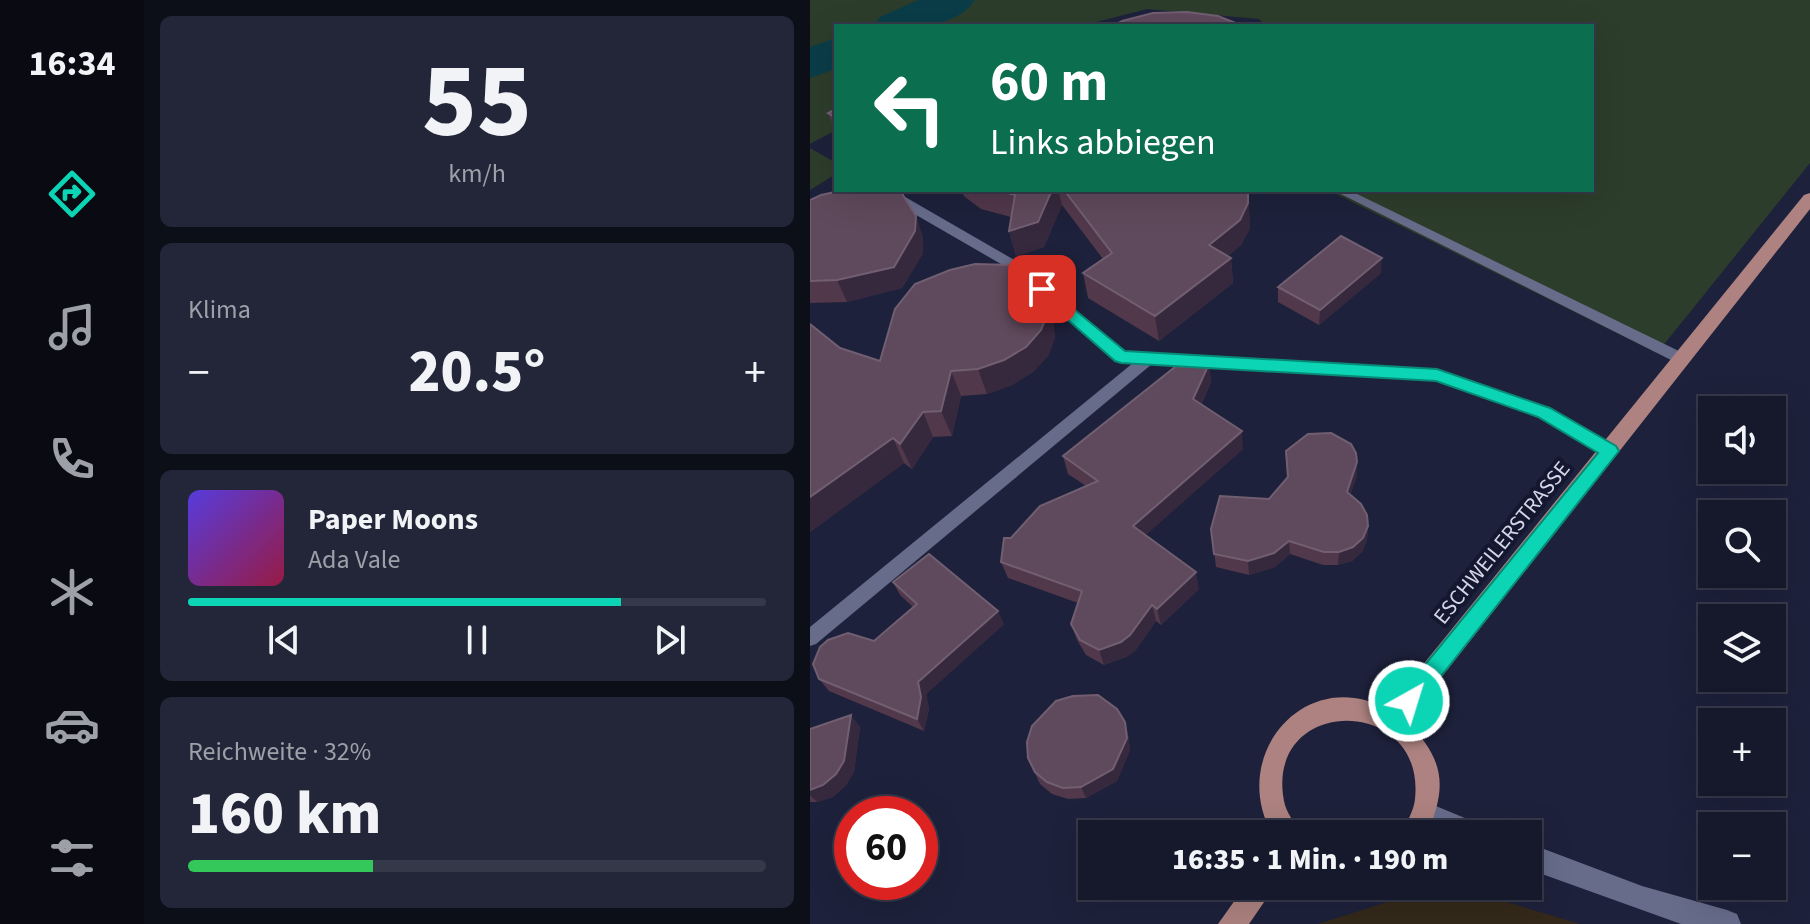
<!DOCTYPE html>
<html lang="de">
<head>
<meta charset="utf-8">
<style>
  body { margin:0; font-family:"Source Sans 3",sans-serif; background:#232638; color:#f1f3f6; height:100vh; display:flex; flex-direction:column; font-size:30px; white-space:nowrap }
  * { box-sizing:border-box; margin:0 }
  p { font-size:26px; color:#9ea0a9 }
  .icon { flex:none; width:44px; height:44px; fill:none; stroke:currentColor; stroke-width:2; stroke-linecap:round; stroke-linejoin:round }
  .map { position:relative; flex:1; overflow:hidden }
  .details { display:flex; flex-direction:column; gap:16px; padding:16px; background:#0c0e18; width:666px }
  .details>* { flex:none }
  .top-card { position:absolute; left:24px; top:24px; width:760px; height:168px; border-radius:0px; box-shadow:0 8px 32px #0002,0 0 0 2px #353848; background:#0b6e4f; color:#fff; overflow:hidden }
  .buttons { position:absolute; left:888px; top:396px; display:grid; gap:16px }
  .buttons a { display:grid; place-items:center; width:88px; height:88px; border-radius:0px; background:#16192c; box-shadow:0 8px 32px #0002,0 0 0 2px #353848; font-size:40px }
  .speed { position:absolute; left:24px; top:796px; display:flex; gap:16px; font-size:40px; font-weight:700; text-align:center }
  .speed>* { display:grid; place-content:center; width:104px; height:104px; border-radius:50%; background:#16192c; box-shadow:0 8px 32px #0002,0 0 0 2px #353848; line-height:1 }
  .speed .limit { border:12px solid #d22; background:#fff; color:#111 }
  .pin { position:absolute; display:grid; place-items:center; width:68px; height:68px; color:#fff; margin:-34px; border-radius:16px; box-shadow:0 4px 12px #0006 }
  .me { position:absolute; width:88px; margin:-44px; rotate:39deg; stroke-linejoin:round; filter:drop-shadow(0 0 6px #0008) }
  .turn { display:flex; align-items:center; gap:28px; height:168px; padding:0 24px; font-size:36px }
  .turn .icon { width:104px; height:104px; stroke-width:2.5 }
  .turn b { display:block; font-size:56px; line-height:68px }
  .big { font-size:60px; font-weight:800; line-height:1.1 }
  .details .card { flex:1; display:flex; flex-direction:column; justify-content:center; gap:12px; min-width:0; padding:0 28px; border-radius:12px; background:#232638 }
  .details .dial { align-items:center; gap:0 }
  .dial b { font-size:104px; line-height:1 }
  .song { display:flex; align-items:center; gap:24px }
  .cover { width:96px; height:96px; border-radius:12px; background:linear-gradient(135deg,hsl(250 70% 55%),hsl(340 70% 35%)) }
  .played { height:8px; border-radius:4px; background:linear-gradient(90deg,#0bd5b5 75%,#353848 75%) }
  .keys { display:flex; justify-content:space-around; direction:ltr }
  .heat { display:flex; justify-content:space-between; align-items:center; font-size:44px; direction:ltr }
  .charge { height:12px; border-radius:6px; background:linear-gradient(90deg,#34c759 32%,#353848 0) }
  .trip { position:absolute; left:268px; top:820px; width:464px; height:80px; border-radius:0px; background:#16192c; box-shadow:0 8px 32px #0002,0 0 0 2px #353848; font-weight:800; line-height:80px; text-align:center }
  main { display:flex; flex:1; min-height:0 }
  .tabs { display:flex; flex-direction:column; width:144px; justify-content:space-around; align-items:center; background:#090a12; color:#9ea0a9 }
  .tabs .icon { width:56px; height:56px }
  .tabs .on { color:#0bd5b5 }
  .tabs b { font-size:36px; color:#f1f3f6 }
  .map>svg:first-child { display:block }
  .commercial { fill:#34291a }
  .green { fill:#2d3d2b }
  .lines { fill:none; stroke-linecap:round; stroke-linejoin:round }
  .river { fill:#0a3d48; fill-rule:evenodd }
  .service { fill:#666c8a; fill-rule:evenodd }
  .minor { fill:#666c8a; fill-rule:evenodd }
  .primary { fill:#ad8280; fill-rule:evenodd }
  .wall { fill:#51384b }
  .shaded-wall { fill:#36283d }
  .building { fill:#5f495c; stroke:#715f71; stroke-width:2 }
  .route { fill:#0bd5b5; stroke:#078a76; stroke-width:2 }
  .labels { text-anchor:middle; stroke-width:8; stroke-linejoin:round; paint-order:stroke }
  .street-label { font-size:22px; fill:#d2d6e7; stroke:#141730 }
</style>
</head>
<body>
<main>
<nav class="tabs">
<b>16:34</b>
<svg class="icon on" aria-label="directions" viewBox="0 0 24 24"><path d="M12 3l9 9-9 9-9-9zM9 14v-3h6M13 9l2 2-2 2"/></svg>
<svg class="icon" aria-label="music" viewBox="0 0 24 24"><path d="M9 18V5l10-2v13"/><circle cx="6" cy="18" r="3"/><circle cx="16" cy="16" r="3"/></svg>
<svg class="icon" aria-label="phone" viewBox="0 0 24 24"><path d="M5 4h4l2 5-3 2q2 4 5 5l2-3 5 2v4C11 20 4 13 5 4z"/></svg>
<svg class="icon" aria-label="climate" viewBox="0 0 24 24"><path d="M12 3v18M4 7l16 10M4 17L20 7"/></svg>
<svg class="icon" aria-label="car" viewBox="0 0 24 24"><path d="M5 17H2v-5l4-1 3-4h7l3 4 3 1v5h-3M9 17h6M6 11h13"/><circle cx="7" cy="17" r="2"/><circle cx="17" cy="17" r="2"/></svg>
<svg class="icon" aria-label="filters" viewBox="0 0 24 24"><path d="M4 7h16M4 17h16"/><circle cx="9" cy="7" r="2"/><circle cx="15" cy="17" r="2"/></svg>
</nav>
<section class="details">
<div class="card dial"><b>55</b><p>km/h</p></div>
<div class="card"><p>Klima</p>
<div class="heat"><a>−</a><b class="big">20.5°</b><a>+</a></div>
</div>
<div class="card">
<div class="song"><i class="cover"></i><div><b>Paper Moons</b><p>Ada Vale</p></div></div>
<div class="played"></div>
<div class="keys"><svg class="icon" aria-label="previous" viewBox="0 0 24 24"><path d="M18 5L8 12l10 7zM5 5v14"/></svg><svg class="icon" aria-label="pause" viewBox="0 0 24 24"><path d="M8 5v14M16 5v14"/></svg><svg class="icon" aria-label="next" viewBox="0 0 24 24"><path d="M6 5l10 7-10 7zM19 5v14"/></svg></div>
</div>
<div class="card"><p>Reichweite · 32%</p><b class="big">160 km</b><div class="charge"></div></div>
</section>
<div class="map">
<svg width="1000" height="924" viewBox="0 0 1000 924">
  <rect width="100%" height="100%" fill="#1d213b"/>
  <!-- commercial -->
  <path class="commercial" d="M667,893L770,924H508L587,899Z"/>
  <!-- green -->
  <g class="green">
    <path d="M0,0H1000V163L847,353L518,190H782V26H456L449,19L337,9L271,26H26V130L0,144Z"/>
    <path d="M0,148L26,163V174L0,190Z"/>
  </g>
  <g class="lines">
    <!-- river -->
    <g class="river">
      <path d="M108,0H165C144,31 98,26 64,26L70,17Z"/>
      <path d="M26,38V69L0,78V47Z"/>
    </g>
    <!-- service -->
    <g class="service">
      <path d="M523,190H539L877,355L879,359L877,363H867Z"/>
      <path d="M79,193L90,194L213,265L315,352L627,370L739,409L806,447L808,451L806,455H794L729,417L626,380L342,364L6,644L0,646V627L323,363L306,361L203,271L82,201L74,200L73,197Z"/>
    </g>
    <!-- minor -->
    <g class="minor">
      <path d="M616,802L672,825L676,834H632L607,824L603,815L607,806Z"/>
      <path d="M718,843L832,886L917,910L927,914L931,924H871L718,869Z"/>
    </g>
    <!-- primary -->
    <g class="primary">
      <path d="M1000,193V209L597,721C634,760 638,785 617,834H591C596,823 604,811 605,799C616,694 454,695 474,801C476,813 485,822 490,834H462C418,754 496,665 577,709L994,195Z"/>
      <path d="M435,886H465L439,924H408Z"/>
    </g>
  </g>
  <!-- wall -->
  <g class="wall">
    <path d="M26,109V133L18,113Z"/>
    <path d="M150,190H438L440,228L431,245L418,256L421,258L423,283L349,341L278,298L273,273L293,259L252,205L234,247L206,256L199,231L201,217L171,209L155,197Z"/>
    <path d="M0,200L106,216L113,238V253L92,288L37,302L0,303Z"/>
    <path d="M571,273L509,325L468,302V287Z"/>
    <path d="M242,313L245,338L238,356L223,372L202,385L177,394L151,396L142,436L123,437L102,469L94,463L0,532V324L30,348L70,361Z"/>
    <path d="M399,364L401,382L391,405L433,449L335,535L389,589L351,625L346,621L325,651L316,657L294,665L276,655L267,640L261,624L268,603L198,578L191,562L201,538L276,486L258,474L253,456Z"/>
    <path d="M476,451L547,476L540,495L558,526L557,540L552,552L542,561L528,565H513L480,554L465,567L439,575L406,567L401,529L459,499L477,478Z"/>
    <path d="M83,582L194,624L116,694L119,709L114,731L19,691L9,679L64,641L103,607L90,595Z"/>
    <path d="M315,722L318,734L320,750L307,781L276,798L258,799L242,794L230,784L218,758Z"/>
    <path d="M50,727L44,772L36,785L23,797L7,802H0V729Z"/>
  </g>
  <!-- shaded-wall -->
  <g class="shaded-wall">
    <path d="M242,190H248L252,205L234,247L206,256L199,231Z"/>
    <path d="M438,190L440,228L431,245L401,271L399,245Z"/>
    <path d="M106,216L113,238V253L92,288L37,302L27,280Z"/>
    <path d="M421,258L423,283L349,341L345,316Z"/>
    <path d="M572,258L571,273L509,325L510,310Z"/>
    <path d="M236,287L242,313L245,338L238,356L223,372L202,385L177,394L168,369Z"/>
    <path d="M399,364L401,382L385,417L383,399Z"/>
    <path d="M141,371L151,396L142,436L131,411Z"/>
    <path d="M113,412L123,437L102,469L90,444Z"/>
    <path d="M432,431L433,449L327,543L323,526Z"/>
    <path d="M83,438L94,463L0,532V497Z"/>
    <path d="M547,462V476L536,507L537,492Z"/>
    <path d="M558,526L557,540L552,552L542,561L528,565L529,552Z"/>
    <path d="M479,541L480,554L465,567L439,575L438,561Z"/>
    <path d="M386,572L389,589L351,625L347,609Z"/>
    <path d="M342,605L346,621L325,651L316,657L294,665L289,650Z"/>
    <path d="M188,611L194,624L116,694L119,709L114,731L107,719L108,682Z"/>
    <path d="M41,715L50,727L44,772L36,785L23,797L7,802L0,795V790Z"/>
    <path d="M315,722L318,734L320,750L307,781L276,798L271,787Z"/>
  </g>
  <!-- building -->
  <g class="building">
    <path d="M377,12L408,16L433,26H303L312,21L343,13Z"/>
    <path d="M26,109V118L18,113Z"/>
    <path d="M34,190H88L91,192L106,216L105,231L84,267L27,280L0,281V200L11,195Z"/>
    <path d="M187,190H242L228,222L199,231L205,195Z"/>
    <path d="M254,190H438V203L430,220L399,245L421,258L345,316L273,273L302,253Z"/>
    <path d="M531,236L572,258L510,310L468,287Z"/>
    <path d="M165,264L202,265L236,287L238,313L231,330L216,347L194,360L168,369L141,371L131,411L113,412L90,444L83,438L0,497V324L30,348L70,361L85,309L105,284L140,270Z"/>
    <path d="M370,363L399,364L383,399L432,431L323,526L386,572L347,609L342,605L320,635L311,642L289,650L270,640L261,624L272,591L191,562L194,538H201L230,506L288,481L253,456Z"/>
    <path d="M521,433L541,444L546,453L547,462L537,492L551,504L557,515L558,526L553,538L543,547L529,552H514L479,541L464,553L438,561L404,554L401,529L410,496L459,499L478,477L476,451L498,434Z"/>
    <path d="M119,554L188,611L108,682L111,697L107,719L9,679L3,664L10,647L18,640L38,633L64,641L107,604L83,582Z"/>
    <path d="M288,695L307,709L315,722L317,738L303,769L271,787L253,788L237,782L225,772L218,758L217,742L222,726L246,701L263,696Z"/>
    <path d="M41,715L34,761L26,774L13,785L0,790V729Z"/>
  </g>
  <!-- route -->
  <path class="route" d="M232,283L315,351L627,369L740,408L806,446L809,451L606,708L599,711L591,708L588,701L591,694L788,453L728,417L626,381L311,363L305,361L226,292L224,289Z"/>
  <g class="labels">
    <!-- street labels -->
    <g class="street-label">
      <text transform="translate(691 542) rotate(-51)" y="8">ESCHWEILERSTRASSE</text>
    </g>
  </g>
</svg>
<div class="buttons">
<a><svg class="icon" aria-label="sound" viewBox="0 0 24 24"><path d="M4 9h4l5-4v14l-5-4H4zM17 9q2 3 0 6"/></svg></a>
<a><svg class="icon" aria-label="search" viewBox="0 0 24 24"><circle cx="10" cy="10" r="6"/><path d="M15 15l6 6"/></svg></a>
<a><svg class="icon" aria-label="layers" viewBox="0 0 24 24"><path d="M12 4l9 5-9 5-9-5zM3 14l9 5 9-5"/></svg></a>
<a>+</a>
<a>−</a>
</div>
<div class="speed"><div class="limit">60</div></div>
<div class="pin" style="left:232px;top:289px;background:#d93025"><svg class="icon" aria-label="arrive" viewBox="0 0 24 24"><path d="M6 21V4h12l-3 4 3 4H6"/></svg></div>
<svg class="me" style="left:599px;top:701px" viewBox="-20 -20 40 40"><circle r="17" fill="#0bd5b5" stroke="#fff" stroke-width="3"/><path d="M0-11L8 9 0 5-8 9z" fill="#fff"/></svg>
<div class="trip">16:35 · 1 Min. · 190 m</div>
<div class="top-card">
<div class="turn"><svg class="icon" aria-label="left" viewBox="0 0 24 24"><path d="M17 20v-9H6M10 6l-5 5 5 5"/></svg><div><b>60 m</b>Links abbiegen</div></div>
</div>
</div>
</main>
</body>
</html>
